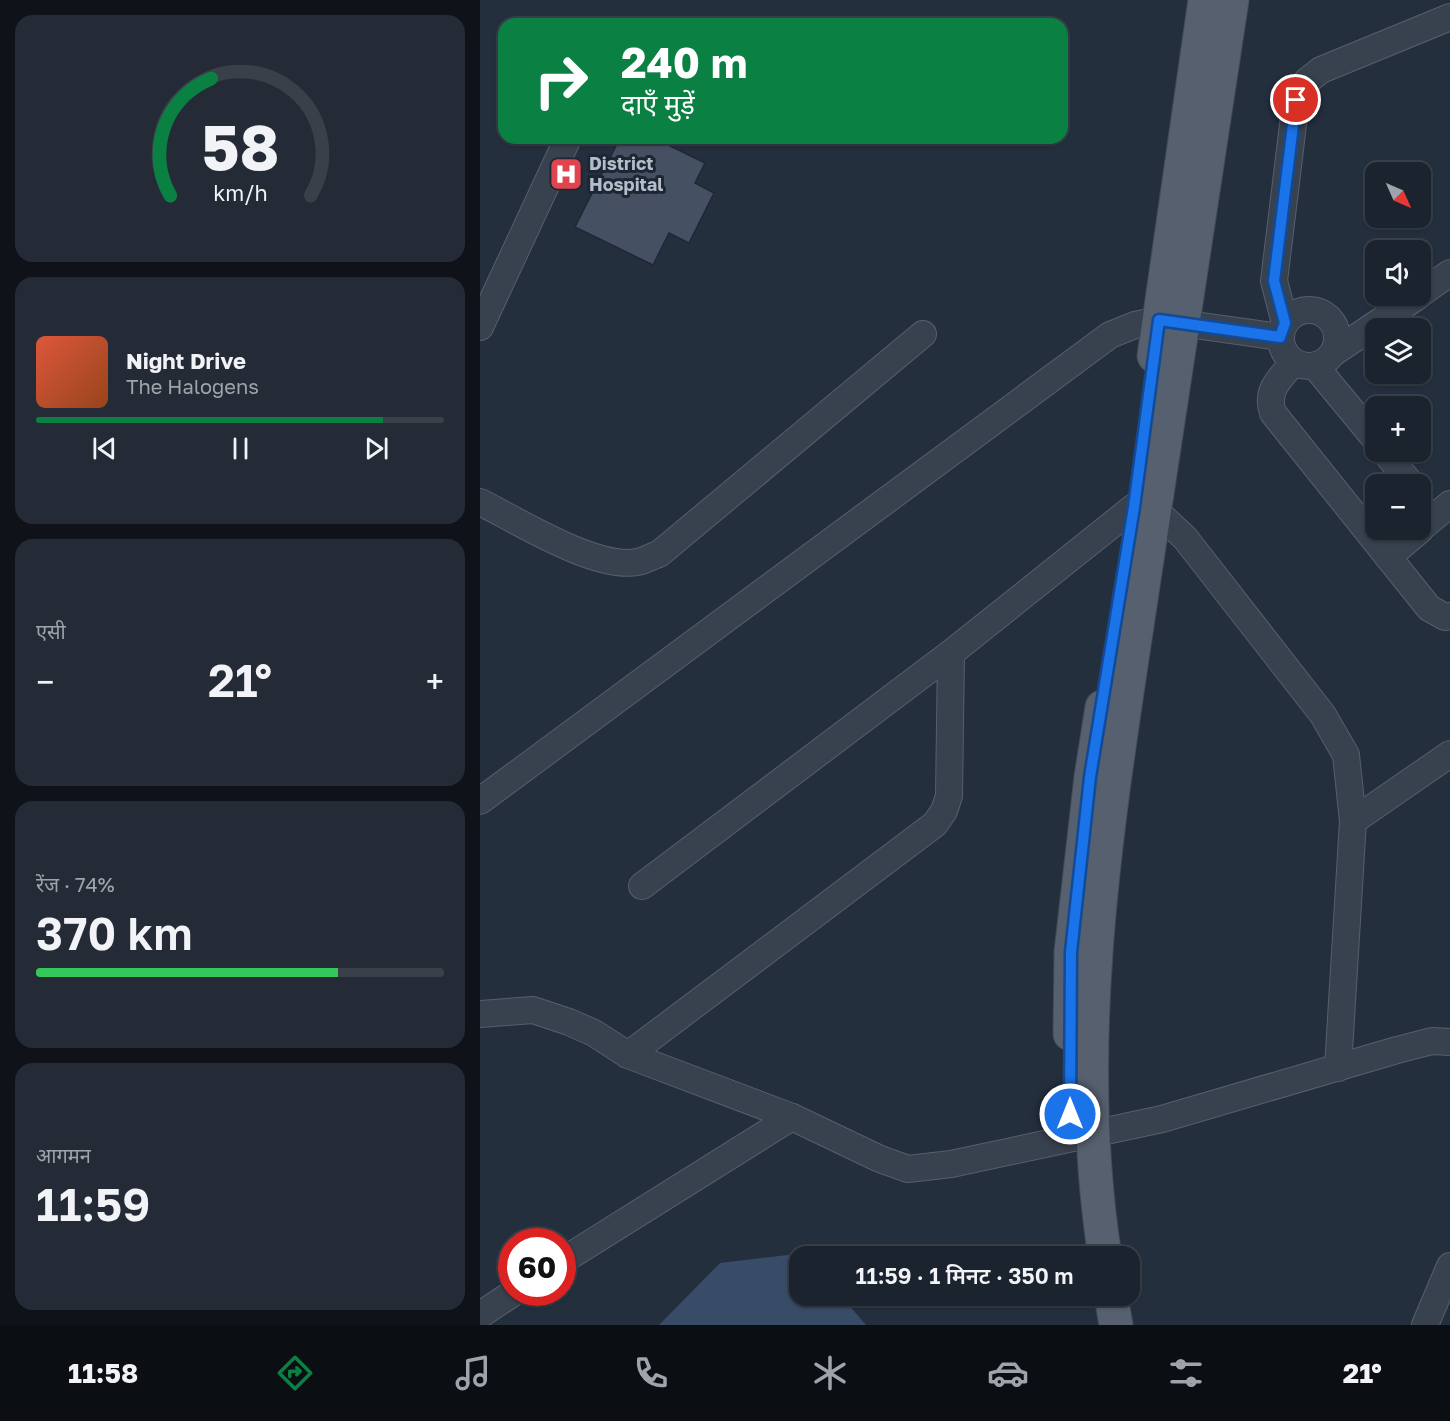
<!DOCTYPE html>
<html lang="hi">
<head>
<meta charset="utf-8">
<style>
  body { margin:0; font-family:"Golos Text","Noto Sans Devanagari",sans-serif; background:#242b36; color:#f1f3f6; height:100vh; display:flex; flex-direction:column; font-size:22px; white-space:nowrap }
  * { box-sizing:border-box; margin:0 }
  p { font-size:20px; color:#a0a4aa }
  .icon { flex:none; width:33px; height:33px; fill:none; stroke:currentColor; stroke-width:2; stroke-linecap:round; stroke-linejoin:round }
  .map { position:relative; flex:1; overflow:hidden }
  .drawer { display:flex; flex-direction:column; gap:15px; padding:15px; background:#0f1319; width:480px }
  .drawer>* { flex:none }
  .banner { position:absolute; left:18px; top:18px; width:570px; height:126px; border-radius:18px; box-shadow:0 2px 4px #0004,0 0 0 2px #39404a; background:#0b8043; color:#fff; overflow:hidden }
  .needle { width:39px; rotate:135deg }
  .controls { position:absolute; left:885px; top:162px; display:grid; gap:12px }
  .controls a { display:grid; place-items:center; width:66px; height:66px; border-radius:12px; background:#1b232e; box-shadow:0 2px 4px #0004,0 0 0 2px #39404a; font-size:30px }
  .speed { position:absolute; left:18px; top:1228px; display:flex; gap:12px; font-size:30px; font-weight:700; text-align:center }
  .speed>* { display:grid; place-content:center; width:78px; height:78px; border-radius:50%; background:#1b232e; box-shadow:0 2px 4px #0004,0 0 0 2px #39404a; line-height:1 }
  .speed .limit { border:9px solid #d22; background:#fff; color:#111 }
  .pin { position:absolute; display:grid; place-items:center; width:51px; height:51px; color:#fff; margin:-26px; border:3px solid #fff; border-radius:50%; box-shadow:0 2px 6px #0007 }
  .me { position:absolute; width:66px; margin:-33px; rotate:0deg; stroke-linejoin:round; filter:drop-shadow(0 0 4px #0008) }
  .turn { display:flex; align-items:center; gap:21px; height:126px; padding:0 24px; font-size:27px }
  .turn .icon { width:78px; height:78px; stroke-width:2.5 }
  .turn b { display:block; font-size:42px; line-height:51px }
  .big { font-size:45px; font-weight:600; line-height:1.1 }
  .drawer .widget { flex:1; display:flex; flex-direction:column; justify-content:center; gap:9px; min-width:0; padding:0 21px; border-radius:18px; background:#242b36 }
  .drawer .dial { align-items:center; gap:0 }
  .dial svg { height:156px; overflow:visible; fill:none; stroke:#39404a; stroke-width:7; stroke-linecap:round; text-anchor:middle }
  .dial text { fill:#f1f3f6; stroke:none }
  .song { display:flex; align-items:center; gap:18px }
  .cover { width:72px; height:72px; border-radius:9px; background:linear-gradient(135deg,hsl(10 70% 55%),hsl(20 70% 35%)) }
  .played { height:6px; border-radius:3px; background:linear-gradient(90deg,#0b8043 85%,#39404a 85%) }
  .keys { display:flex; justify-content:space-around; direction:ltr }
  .heat { display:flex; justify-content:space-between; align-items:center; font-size:33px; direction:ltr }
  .charge { height:9px; border-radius:4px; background:linear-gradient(90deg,#34c759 74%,#39404a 0) }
  .trip { position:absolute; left:309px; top:1246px; width:351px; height:60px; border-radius:18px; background:#1b232e; box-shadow:0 2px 4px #0004,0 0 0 2px #39404a; font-weight:600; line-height:60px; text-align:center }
  .menu { display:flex; height:96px; justify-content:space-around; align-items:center; background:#0b0e12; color:#a0a4aa }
  .menu .icon { width:42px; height:42px }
  .menu .selected { color:#0b8043 }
  .menu b { font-size:27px; color:#f1f3f6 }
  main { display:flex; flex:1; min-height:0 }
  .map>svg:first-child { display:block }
  .water { fill:#394c67 }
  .building { fill:#455162; stroke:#1f2835; stroke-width:1.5 }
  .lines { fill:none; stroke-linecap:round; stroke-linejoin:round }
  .minor-casing { stroke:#565f6c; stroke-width:28 }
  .major-casing { stroke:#414a57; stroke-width:35 }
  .minor { stroke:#38414e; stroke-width:26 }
  .major { stroke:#56606e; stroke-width:33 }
  .route-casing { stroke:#114b97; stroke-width:15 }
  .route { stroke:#1a73e8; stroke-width:10 }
  .labels { text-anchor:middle; stroke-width:6; stroke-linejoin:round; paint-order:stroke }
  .poi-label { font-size:18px; font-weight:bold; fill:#b4bcc9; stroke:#1d2633; text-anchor:start }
</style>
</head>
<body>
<main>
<section class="drawer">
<div class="widget dial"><svg viewBox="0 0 100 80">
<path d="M14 69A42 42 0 1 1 86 69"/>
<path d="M14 69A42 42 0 0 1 35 9" stroke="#0b8043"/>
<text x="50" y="56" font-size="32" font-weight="700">58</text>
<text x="50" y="72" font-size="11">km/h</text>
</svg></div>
<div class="widget">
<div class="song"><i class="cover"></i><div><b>Night Drive</b><p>The Halogens</p></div></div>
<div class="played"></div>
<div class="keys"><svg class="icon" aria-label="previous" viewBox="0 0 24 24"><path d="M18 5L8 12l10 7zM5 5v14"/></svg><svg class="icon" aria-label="pause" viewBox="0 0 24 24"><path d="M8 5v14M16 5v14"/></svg><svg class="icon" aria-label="next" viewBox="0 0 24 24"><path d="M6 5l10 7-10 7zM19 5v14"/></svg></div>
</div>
<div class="widget"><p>एसी</p>
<div class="heat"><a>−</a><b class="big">21°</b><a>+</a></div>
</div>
<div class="widget"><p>रेंज · 74%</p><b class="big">370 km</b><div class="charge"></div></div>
<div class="widget"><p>आगमन</p><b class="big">11:59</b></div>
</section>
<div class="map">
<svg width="970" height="1325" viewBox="0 0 970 1325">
  <rect width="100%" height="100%" fill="#242f3e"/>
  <!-- water -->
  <path class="water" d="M325,1253L328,1257H320V1296H361L386,1325H179L240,1263Z"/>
  <!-- building -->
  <path class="building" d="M140,138H174L225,163L215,183L234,193L209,243L189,233L173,265L95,227Z"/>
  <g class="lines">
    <!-- minor casing -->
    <g class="minor-casing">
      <g id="minor">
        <path d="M940,294L970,273"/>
        <circle cx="829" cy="338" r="28"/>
        <path d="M805,323L794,281L816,100L827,81L841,70L970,17"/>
        <path d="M0,327L88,138"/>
        <path d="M853,353L938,296"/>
        <path d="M814,362C800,378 785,391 793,413L949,608L965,617L970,616"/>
        <path d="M835,366L896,440"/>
        <path d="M905,452L931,484"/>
        <path d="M0,502C38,521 116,570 157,562C164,561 172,556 179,554L443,334"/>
        <path d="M940,529L970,504"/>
        <path d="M908,557L940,530"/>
        <path d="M0,801L630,335L655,325L679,320L800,337"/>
        <path d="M873,821L970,754"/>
        <path d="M162,886L471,653L654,507L675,510L705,538L843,715L866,755L873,821L858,1068"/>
        <path d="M0,1014L53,1010L89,1022L114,1033L148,1055L312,1117L400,1159L428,1169L471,1164L682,1119L917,1050L952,1041L970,1042"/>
        <path d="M148,1055L455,824L464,811L469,796L471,653"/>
        <path d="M82,1261L312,1117"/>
        <path d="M0,1315L33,1293"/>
        <path d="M945,1325L970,1266"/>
      </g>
    </g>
    <!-- major casing -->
    <g class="major-casing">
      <g id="major">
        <path d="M674,356L725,0"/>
        <path d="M590,1034L591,952L611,777L622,707"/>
        <path d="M625,1257C590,1033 630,807 663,586C693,391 722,195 752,0"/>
        <path d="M631,1296L636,1325"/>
      </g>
    </g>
    <!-- minor -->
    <use href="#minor" class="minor"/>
    <!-- major -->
    <use href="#major" class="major"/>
  </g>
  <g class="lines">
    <!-- route casing -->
    <g class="route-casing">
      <path id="route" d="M590,1114L591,952L610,777L654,507L679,320L800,337L805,323L794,281L816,100"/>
    </g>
    <!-- route -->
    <use href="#route" class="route"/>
  </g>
  <!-- icons -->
  <defs>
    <g id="hospital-square" transform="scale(1.725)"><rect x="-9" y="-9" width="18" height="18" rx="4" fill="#e0444e" stroke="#1d2633"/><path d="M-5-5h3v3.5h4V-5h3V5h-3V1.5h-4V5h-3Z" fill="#fff"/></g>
  </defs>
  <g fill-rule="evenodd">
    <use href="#hospital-square" x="86" y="174"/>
  </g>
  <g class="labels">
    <!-- poi labels -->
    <g class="poi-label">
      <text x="109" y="170">District<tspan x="109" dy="21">Hospital</tspan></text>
    </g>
  </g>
</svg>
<div class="controls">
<a><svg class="needle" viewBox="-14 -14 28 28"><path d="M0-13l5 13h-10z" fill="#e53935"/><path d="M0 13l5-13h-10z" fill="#a0a4aa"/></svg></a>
<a><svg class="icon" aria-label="sound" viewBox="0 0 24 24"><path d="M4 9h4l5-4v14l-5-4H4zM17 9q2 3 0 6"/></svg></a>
<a><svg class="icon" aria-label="layers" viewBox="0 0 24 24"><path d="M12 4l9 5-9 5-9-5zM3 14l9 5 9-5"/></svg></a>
<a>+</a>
<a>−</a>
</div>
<div class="speed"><div class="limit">60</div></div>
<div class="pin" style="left:816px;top:100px;background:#d93025"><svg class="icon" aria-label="arrive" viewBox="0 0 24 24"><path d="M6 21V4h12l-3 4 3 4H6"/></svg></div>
<svg class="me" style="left:590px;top:1114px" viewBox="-20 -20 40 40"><circle r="17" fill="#1a73e8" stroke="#fff" stroke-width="3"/><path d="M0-11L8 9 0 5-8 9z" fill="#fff"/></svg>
<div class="trip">11:59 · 1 मिनट · 350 m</div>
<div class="banner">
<div class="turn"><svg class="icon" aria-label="right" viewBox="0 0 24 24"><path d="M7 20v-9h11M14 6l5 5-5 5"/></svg><div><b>240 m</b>दाएँ मुड़ें</div></div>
</div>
</div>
</main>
<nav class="menu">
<b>11:58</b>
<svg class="icon selected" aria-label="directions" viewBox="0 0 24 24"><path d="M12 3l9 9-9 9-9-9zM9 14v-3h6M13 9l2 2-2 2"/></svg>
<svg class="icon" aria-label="music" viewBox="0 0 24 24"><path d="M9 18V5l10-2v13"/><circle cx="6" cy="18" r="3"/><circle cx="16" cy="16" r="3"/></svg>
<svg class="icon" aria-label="phone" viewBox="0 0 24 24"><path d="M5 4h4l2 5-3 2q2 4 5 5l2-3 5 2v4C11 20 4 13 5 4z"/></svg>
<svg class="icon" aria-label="climate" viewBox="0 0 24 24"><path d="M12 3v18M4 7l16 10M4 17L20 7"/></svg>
<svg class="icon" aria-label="car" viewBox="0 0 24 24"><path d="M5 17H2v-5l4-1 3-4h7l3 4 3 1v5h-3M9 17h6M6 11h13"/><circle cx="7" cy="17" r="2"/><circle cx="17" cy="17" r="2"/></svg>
<svg class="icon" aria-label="filters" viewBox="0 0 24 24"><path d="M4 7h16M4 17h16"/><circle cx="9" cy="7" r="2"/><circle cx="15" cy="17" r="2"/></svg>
<b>21°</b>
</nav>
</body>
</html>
